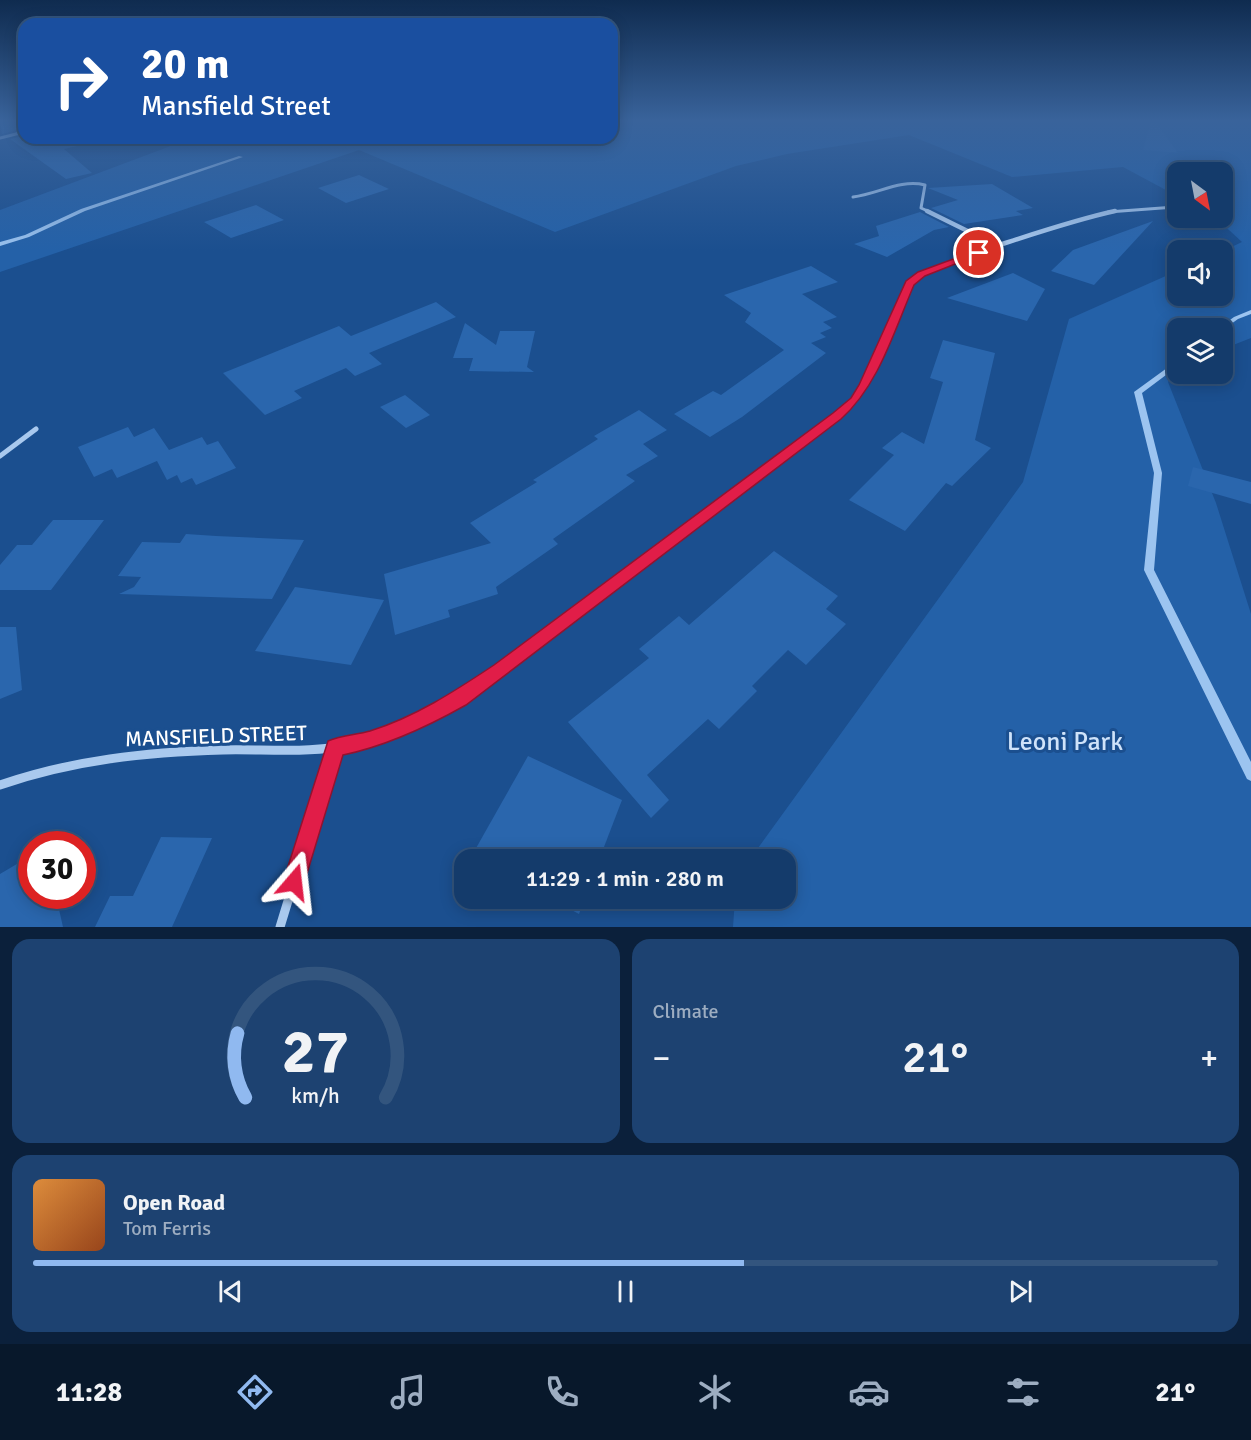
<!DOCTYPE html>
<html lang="en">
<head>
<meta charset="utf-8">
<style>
  body { margin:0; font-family:Signika,sans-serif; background:#1d4271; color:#f1f3f6; height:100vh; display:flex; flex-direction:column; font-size:22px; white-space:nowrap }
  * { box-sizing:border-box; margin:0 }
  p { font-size:20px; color:#9dadc1 }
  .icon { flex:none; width:33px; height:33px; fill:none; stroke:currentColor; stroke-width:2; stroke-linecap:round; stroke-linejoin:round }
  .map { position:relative; height:927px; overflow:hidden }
  .sheet { display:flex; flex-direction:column; gap:12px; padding:12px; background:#0b203b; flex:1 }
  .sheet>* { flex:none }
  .banner { position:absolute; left:18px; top:18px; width:600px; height:126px; border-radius:18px; box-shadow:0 3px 15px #0003,0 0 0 2px #33557e; background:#1a4fa0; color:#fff; overflow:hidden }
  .needle { width:39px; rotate:148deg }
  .controls { position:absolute; left:1167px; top:162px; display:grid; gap:12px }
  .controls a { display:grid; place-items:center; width:66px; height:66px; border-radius:12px; background:#143b6b; box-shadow:0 3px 15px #0003,0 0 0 2px #33557e; font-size:30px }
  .speed { position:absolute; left:18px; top:831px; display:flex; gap:12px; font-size:30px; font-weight:700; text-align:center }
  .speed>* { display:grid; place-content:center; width:78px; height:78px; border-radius:50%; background:#143b6b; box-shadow:0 3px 15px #0003,0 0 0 2px #33557e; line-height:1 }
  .speed .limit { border:9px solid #d22; background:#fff; color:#111 }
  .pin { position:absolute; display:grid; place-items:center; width:51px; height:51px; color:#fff; margin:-26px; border:3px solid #fff; border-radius:50%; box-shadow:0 2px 6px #0007 }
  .me { position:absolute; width:66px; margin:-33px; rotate:17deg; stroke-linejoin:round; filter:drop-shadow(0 0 4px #0008) }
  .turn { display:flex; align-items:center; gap:21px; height:126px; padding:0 24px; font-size:27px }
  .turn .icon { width:78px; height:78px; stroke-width:2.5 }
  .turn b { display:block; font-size:42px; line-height:51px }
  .big { font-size:45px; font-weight:600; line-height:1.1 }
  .sheet .card { flex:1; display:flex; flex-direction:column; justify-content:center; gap:9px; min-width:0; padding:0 21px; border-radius:18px; background:#1d4271 }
  .sheet .dial { align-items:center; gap:0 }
  .dial svg { height:156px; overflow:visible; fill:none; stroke:#33557e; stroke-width:7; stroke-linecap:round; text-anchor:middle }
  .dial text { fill:#f1f3f6; stroke:none }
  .song { display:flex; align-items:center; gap:18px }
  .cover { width:72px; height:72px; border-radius:9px; background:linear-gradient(135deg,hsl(30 70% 55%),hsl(20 70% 35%)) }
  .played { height:6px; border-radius:3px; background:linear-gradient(90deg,#90b9f0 60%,#33557e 60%) }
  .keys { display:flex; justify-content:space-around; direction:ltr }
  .heat { display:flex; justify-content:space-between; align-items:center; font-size:33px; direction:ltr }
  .sheet .tiles { flex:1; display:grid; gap:12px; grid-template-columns:1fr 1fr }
  .card:last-child { grid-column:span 2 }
  .trip { position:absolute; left:454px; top:849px; width:342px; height:60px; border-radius:18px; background:#143b6b; box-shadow:0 3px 15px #0003,0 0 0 2px #33557e; font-weight:600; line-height:60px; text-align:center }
  .tabs { display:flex; height:96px; justify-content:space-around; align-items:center; background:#08182b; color:#9dadc1 }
  .tabs .icon { width:42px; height:42px }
  .tabs .selected { color:#90b9f0 }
  .tabs b { font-size:27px; color:#f1f3f6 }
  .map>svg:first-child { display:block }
  .green { fill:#2461a8 }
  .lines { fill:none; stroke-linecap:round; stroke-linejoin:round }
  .stream { fill:#9cc4f0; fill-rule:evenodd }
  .building { fill:#2a66ad }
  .street-far4 { stroke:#a9c9ee; stroke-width:3 }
  .street-far3 { stroke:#a9c9ee; stroke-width:4.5 }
  .street-far2 { stroke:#a9c9ee; stroke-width:5 }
  .street-far1 { stroke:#a9c9ee; stroke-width:7 }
  .street { stroke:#a9c9ee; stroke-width:9 }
  .route { fill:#e11d48; stroke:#92132f; stroke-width:1.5 }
  .labels { text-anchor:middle; stroke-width:6; stroke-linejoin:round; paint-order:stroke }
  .street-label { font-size:21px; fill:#fff; stroke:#1b4f8f }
  .near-park-label { font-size:26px; fill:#cfe3fa; stroke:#1b4f8f }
</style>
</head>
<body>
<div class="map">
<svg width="1251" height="927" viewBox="0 0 1251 927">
  <rect width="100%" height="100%" fill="#1b4f8f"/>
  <!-- green -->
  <path class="green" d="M612,121H1251V338L1223,349L1222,328H1178L1177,365L1168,382L1216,503L1251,614V927H733L735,899L786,898V860L750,859L1023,482L1069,319L1177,271L1178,296H1222L1223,251L1242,242L1216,218H1222V172H1178L1177,196L1123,167L1012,177L909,135L787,154L736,166L555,232L359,150L0,272V210L192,138H612Z"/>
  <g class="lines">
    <!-- stream -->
    <g class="stream">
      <path d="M239,156L243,157L85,211L29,237L0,246V242L25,235L81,209Z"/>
      <path d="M1251,310V314L1238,319L1224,329L1219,328L1234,317Z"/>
      <path d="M1178,360V366L1142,393L1162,473L1154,570L1251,762V781L1247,779L1144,570L1154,473L1134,392Z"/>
    </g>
  </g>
  <!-- building -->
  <g class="building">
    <path d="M0,121H24V128L2,134Z"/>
    <path d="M1151,121H1155L1178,153L1143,150Z"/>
    <path d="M24,136V138H112L64,149L92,173L66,179L10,139Z"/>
    <path d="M359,175L389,189L346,203L318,188Z"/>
    <path d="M992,184L1033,208L1016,211L1023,215L964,224L931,208L958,200L928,188Z"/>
    <path d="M256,205L284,220L231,238L204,222Z"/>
    <path d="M920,212L949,227L934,230L887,257L854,244L879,236L876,226Z"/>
    <path d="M1153,221L1094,285L1051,271L1073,250Z"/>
    <path d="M811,266L838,282L802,294L837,317L823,322L832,328L820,333L826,337L811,343L826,353L742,417L710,437L674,414L713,391L721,395L784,350L745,322L751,313L724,295Z"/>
    <path d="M1013,273L1045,289L1027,321L947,298Z"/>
    <path d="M436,302L456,317L369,353L382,364L355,376L346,368L294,391L302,398L265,415L223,373L339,326L351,336Z"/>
    <path d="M465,323L496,345L500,331H535L527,367L534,372L469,371L473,358H453Z"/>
    <path d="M943,340L995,353L975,440L991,448L952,486L946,483L905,531L849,500L894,455L882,448L902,432L924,444L943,382L930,378Z"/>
    <path d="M405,395L430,415L406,428L380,407Z"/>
    <path d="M639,410L667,430L643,444L658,456L626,475L635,481L553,539L558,544L496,587L498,594L448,610L450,617L395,635L384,574L491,543L470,523L537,482L533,480L598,439L594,436Z"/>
    <path d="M128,427L134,437L154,428L169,450L202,437L207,445L218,441L236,468L196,485L192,478L181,483L177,475L167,480L157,461L117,478L112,469L94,477L78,447Z"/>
    <path d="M1193,467L1251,482V504L1188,486Z"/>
    <path d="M53,520H104L51,590H0V565L17,545H32Z"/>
    <path d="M186,534L216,536L304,540L272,599L119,594L134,587L141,577L118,576L142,542L180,543Z"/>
    <path d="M774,551L838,596L826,609L846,624L806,665L788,650L752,686L757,691L719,729L708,719L647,775L669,800L651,818L568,722L649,658L639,649L679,616L689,625Z"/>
    <path d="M295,587L384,600L351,665L255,651Z"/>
    <path d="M0,627H16L22,690L0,699Z"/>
    <path d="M528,756L622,800L599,860H476L471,857Z"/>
    <path d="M161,837L212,838L172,927H95L110,896H133Z"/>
    <path d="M32,855V896H56L63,927H0V874Z"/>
    <path d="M549,898H585L579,914Z"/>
  </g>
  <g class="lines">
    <!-- street-far4 -->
    <g class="street-far4">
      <path d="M0,138L24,132"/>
      <path d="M853,197C878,194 900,179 925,185L921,208L930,212"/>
      <path d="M1108,212L1175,207"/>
    </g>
    <!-- street-far3 -->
    <g class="street-far3">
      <path d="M927,211L998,246"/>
      <path d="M889,329C895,316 900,293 910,283C927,264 1083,218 1115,211"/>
    </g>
    <!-- street-far2 -->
    <g class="street-far2">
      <path d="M0,456L36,429"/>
      <path d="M753,480L855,400L865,385L890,328"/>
    </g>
    <!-- street-far1 -->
    <path class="street-far1" d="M495,675L755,479"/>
    <!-- street -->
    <g class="street">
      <path d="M0,785C73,760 146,752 223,750C260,749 300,753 337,747C395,737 448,706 497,674"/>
      <path d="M280,927L335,747"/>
    </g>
  </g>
  <!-- sky -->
  <linearGradient id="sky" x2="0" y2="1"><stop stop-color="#0f2b4f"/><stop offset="0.48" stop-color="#39639b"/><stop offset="1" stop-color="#39639b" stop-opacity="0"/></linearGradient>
  <rect width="1251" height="251" fill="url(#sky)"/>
  <!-- route -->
  <path class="route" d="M975,251L983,253L925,276L914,285C894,331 879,385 841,419L466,705C427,727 387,746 343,755L302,890L294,893L286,890L283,882L328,741C342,735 356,735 370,731C415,717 455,691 494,665L833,413L851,398L859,385L906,281L918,272Z"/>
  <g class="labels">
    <!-- street labels -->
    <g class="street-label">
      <text transform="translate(216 736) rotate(-2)" y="7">MANSFIELD STREET</text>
    </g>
    <!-- near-park labels -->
    <g class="near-park-label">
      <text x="1065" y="750">Leoni Park</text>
    </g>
  </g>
</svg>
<div class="controls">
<a><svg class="needle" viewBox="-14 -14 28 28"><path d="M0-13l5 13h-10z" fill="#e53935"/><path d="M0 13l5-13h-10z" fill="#9dadc1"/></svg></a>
<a><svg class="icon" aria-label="sound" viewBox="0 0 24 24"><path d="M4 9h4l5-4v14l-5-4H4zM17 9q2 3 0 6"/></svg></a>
<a><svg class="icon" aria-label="layers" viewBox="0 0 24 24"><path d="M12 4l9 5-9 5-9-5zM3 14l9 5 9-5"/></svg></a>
</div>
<div class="speed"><div class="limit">30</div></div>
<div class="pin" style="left:979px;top:253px;background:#d93025"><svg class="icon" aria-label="arrive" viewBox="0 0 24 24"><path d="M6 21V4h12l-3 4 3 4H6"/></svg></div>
<svg class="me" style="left:294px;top:882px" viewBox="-20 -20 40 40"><path d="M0-17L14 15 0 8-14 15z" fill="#e11d48" stroke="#fff" stroke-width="4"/></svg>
<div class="trip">11:29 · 1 min · 280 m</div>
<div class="banner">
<div class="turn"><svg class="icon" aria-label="right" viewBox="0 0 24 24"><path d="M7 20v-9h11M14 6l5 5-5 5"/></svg><div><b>20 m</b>Mansfield Street</div></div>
</div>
</div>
<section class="sheet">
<div class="tiles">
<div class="card dial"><svg viewBox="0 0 100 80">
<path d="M14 69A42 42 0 1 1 86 69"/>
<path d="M14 69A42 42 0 0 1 10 36" stroke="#90b9f0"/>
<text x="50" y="56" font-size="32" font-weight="700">27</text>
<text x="50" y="72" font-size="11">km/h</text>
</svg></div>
<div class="card"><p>Climate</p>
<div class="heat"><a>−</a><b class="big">21°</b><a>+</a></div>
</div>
<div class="card">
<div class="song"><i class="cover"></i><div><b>Open Road</b><p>Tom Ferris</p></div></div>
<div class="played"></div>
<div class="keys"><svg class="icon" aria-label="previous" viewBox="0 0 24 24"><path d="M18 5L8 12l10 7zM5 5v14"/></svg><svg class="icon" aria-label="pause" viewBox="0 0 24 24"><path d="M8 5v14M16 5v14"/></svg><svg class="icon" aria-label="next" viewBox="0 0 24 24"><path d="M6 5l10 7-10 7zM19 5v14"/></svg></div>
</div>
</div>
</section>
<nav class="tabs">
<b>11:28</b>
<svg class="icon selected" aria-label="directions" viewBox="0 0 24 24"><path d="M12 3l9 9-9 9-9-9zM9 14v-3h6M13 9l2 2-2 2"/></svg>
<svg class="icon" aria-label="music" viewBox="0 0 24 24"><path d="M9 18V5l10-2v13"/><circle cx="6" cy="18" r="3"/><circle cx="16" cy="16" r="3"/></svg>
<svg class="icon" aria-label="phone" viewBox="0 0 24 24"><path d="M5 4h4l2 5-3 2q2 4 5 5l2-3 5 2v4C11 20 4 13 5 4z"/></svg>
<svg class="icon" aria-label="climate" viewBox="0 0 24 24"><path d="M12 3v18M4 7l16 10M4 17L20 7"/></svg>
<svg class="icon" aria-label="car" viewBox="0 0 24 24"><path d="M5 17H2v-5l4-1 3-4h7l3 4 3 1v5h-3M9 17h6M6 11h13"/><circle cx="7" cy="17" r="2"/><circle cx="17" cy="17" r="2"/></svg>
<svg class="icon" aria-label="filters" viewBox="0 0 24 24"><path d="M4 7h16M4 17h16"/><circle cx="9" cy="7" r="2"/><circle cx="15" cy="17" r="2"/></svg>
<b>21°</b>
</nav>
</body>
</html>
